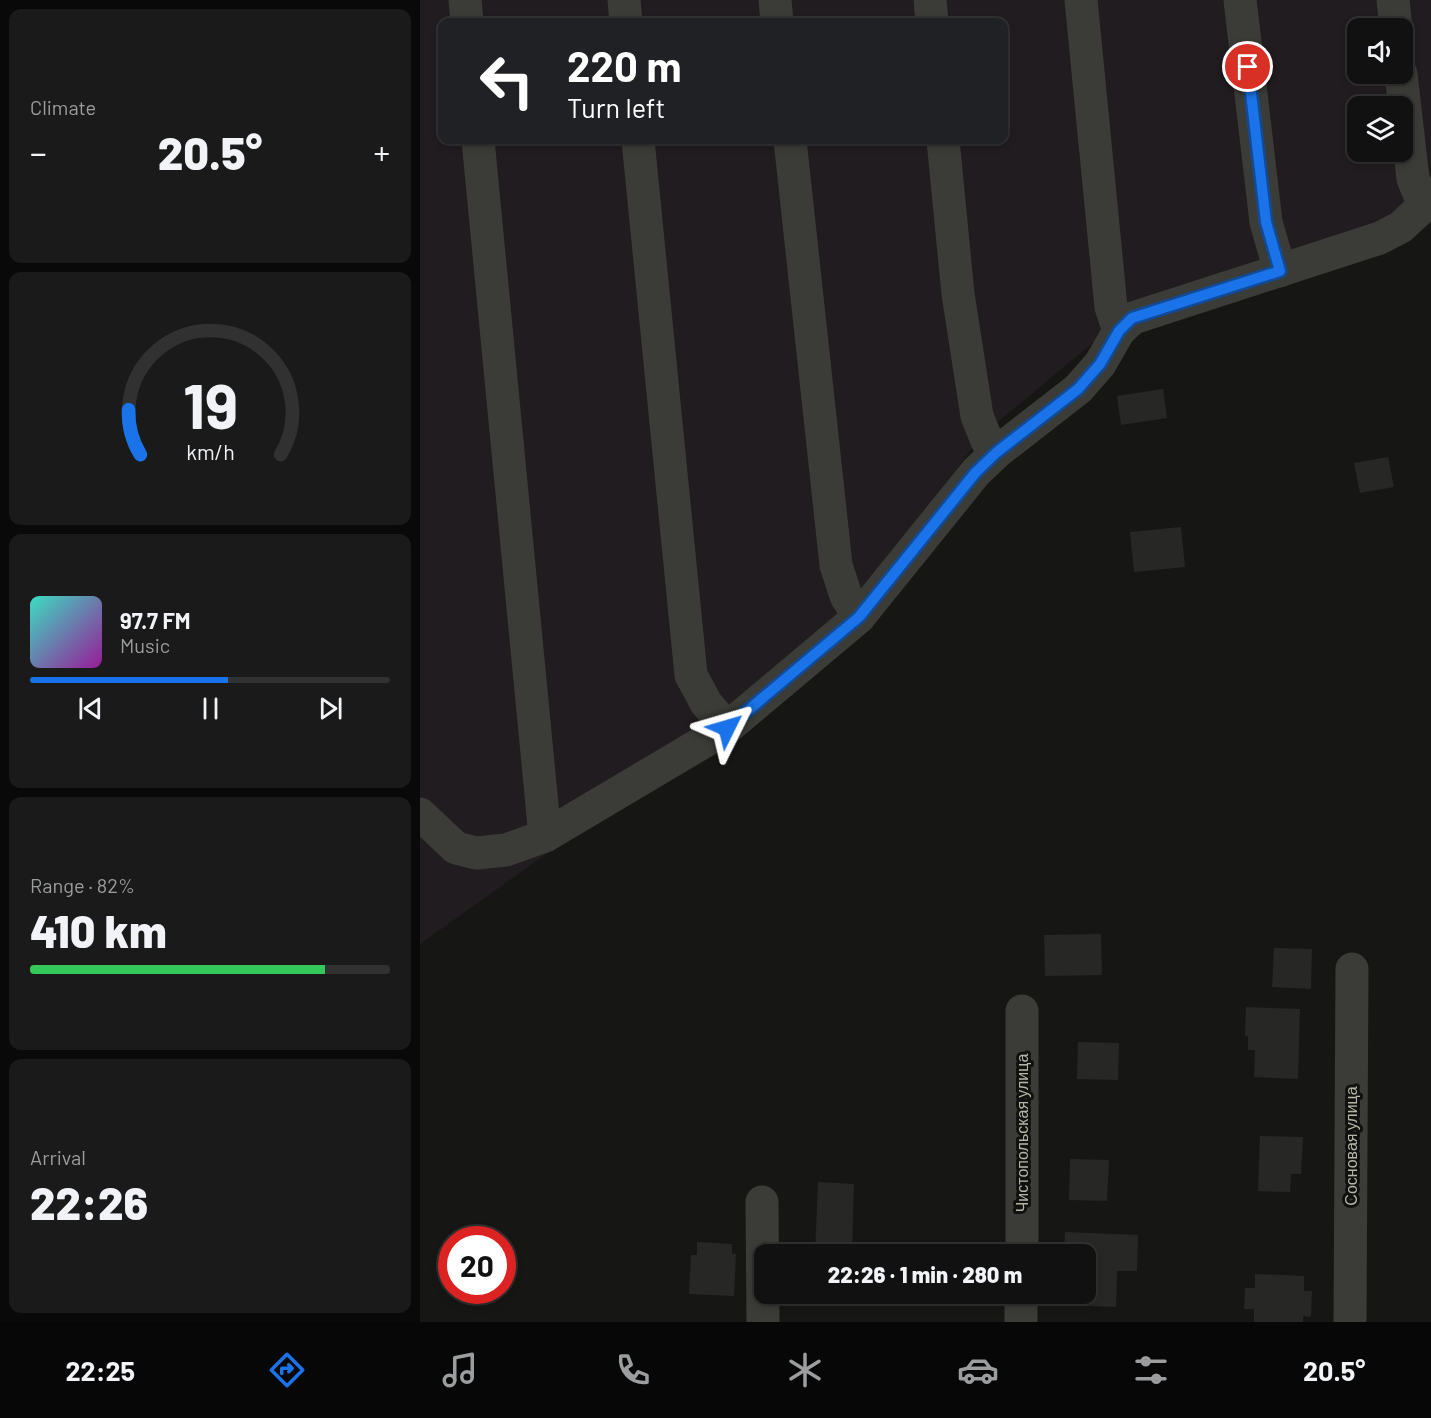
<!DOCTYPE html>
<html lang="en">
<head>
<meta charset="utf-8">
<style>
  body { margin:0; font-family:Barlow,sans-serif; background:#191a19; color:#f1f3f6; height:100vh; display:flex; flex-direction:column; font-size:22px; white-space:nowrap }
  * { box-sizing:border-box; margin:0 }
  p { font-size:20px; color:#9c9d9f }
  .icon { flex:none; width:33px; height:33px; fill:none; stroke:currentColor; stroke-width:2; stroke-linecap:round; stroke-linejoin:round }
  .map { position:relative; flex:1; overflow:hidden }
  .drawer { display:flex; flex-direction:column; gap:9px; padding:9px; background:#090909; width:420px }
  .drawer>* { flex:none }
  .banner { position:absolute; left:18px; top:18px; width:570px; height:126px; border-radius:12px; box-shadow:0 3px 9px #0003,0 0 0 2px #303130; background:#202124; color:#fff; overflow:hidden }
  .buttons { position:absolute; left:927px; top:18px; display:grid; gap:12px }
  .buttons a { display:grid; place-items:center; width:66px; height:66px; border-radius:12px; background:#101110; box-shadow:0 3px 9px #0003,0 0 0 2px #303130; font-size:30px }
  .speed { position:absolute; left:18px; top:1226px; display:flex; gap:12px; font-size:30px; font-weight:700; text-align:center }
  .speed>* { display:grid; place-content:center; width:78px; height:78px; border-radius:50%; background:#101110; box-shadow:0 3px 9px #0003,0 0 0 2px #303130; line-height:1 }
  .speed .limit { border:9px solid #d22; background:#fff; color:#111 }
  .pin { position:absolute; display:grid; place-items:center; width:51px; height:51px; color:#fff; margin:-26px; border:3px solid #fff; border-radius:50%; box-shadow:0 2px 6px #0007 }
  .me { position:absolute; width:66px; margin:-33px; rotate:50deg; stroke-linejoin:round; filter:drop-shadow(0 0 4px #0008) }
  .turn { display:flex; align-items:center; gap:21px; height:126px; padding:0 30px; font-size:27px }
  .turn .icon { width:78px; height:78px; stroke-width:2.5 }
  .turn b { display:block; font-size:42px; line-height:51px }
  .big { font-size:45px; font-weight:800; line-height:1.1 }
  .drawer .widget { flex:1; display:flex; flex-direction:column; justify-content:center; gap:9px; min-width:0; padding:0 21px; border-radius:12px; background:#191a19 }
  .drawer .dial { align-items:center; gap:0 }
  .dial svg { height:156px; overflow:visible; fill:none; stroke:#303130; stroke-width:7; stroke-linecap:round; text-anchor:middle }
  .dial text { fill:#f1f3f6; stroke:none }
  .song { display:flex; align-items:center; gap:18px }
  .cover { width:72px; height:72px; border-radius:9px; background:linear-gradient(135deg,hsl(170 70% 55%),hsl(300 70% 35%)) }
  .played { height:6px; border-radius:3px; background:linear-gradient(90deg,#1a73e8 55%,#303130 55%) }
  .keys { display:flex; justify-content:space-around; direction:ltr }
  .heat { display:flex; justify-content:space-between; align-items:center; font-size:33px; direction:ltr }
  .charge { height:9px; border-radius:4px; background:linear-gradient(90deg,#34c759 82%,#303130 0) }
  .trip { position:absolute; left:334px; top:1244px; width:342px; height:60px; border-radius:12px; background:#101110; box-shadow:0 3px 9px #0003,0 0 0 2px #303130; font-weight:800; line-height:60px; text-align:center }
  .tab-bar { display:flex; height:96px; justify-content:space-around; align-items:center; background:#060706; color:#9c9d9f }
  .tab-bar .icon { width:42px; height:42px }
  .tab-bar .current { color:#1a73e8 }
  .tab-bar b { font-size:27px; color:#f1f3f6 }
  main { display:flex; flex:1; min-height:0 }
  .map>svg:first-child { display:block }
  .green { fill:#211c1f; fill-rule:evenodd }
  .building { fill:#272825 }
  .lines { fill:none; stroke-linecap:round; stroke-linejoin:round }
  .minor { stroke:#3b3c37; stroke-width:33 }
  .route-casing { stroke:#114b97; stroke-width:15 }
  .route { stroke:#1a73e8; stroke-width:10 }
  .labels { text-anchor:middle; stroke-width:6; stroke-linejoin:round; paint-order:stroke }
  .street-label { font-size:16px; fill:#b6b5a8; stroke:#111210 }
</style>
</head>
<body>
<main>
<section class="drawer">
<div class="widget"><p>Climate</p>
<div class="heat"><a>−</a><b class="big">20.5°</b><a>+</a></div>
</div>
<div class="widget dial"><svg viewBox="0 0 100 80">
<path d="M14 69A42 42 0 1 1 86 69"/>
<path d="M14 69A42 42 0 0 1 8 46" stroke="#1a73e8"/>
<text x="50" y="56" font-size="32" font-weight="700">19</text>
<text x="50" y="72" font-size="11">km/h</text>
</svg></div>
<div class="widget">
<div class="song"><i class="cover"></i><div><b>97.7 FM</b><p>Music</p></div></div>
<div class="played"></div>
<div class="keys"><svg class="icon" aria-label="previous" viewBox="0 0 24 24"><path d="M18 5L8 12l10 7zM5 5v14"/></svg><svg class="icon" aria-label="pause" viewBox="0 0 24 24"><path d="M8 5v14M16 5v14"/></svg><svg class="icon" aria-label="next" viewBox="0 0 24 24"><path d="M6 5l10 7-10 7zM19 5v14"/></svg></div>
</div>
<div class="widget"><p>Range · 82%</p><b class="big">410 km</b><div class="charge"></div></div>
<div class="widget"><p>Arrival</p><b class="big">22:26</b></div>
</section>
<div class="map">
<svg width="1011" height="1322" viewBox="0 0 1011 1322">
  <rect width="100%" height="100%" fill="#161715"/>
  <!-- green -->
  <path class="green" d="M0,0H1011V188L946,239L700,320L560,437L447,594L236,776L0,944ZM22,22H584V140H22ZM938,28H982V74H938ZM938,106H982V152H938Z"/>
  <!-- building -->
  <g class="building">
    <path d="M743,389L747,418L701,425L697,396Z"/>
    <path d="M968,457L974,487L940,493L934,463Z"/>
    <path d="M761,527L765,567L714,572L710,532Z"/>
    <path d="M681,934L682,975L625,976L624,935Z"/>
    <path d="M854,948L892,949L891,989L852,987Z"/>
    <path d="M826,1007L880,1009L878,1079L834,1077L835,1050H828V1036H825Z"/>
    <path d="M658,1042L699,1043L698,1080L657,1079Z"/>
    <path d="M840,1136L883,1137L881,1174H871L870,1192L838,1191Z"/>
    <path d="M650,1159L689,1160L687,1201L649,1200Z"/>
    <path d="M398,1182L434,1184L432,1254H395Z"/>
    <path d="M645,1232L718,1235L717,1271H697L696,1307L649,1305V1293H666V1254H644Z"/>
    <path d="M277,1242L312,1244V1254H316L314,1296L269,1294L271,1255H277Z"/>
    <path d="M508,1245L559,1246L558,1254H508Z"/>
    <path d="M835,1274L884,1276V1291H892L891,1317L883,1316V1322H834V1309H824L825,1288H835Z"/>
  </g>
  <g class="lines">
    <!-- minor -->
    <g class="minor">
      <path d="M45,0L47,22"/>
      <path d="M204,0L206,22"/>
      <path d="M355,0L357,22"/>
      <path d="M510,0L512,22"/>
      <path d="M661,0L691,307L699,331"/>
      <path d="M820,0L846,222L860,271"/>
      <path d="M973,0L976,28"/>
      <path d="M981,74L993,179L1004,205"/>
      <path d="M58,140L125,836"/>
      <path d="M218,140L271,675L286,703L307,728"/>
      <path d="M370,140L416,565L426,596L439,617"/>
      <path d="M523,140L538,294L557,416L567,441L577,452"/>
      <path d="M0,814L36,848L56,853L86,850L125,836L307,728L439,617L556,472L577,452L658,389L680,364L699,331L713,318L960,238L981,227L1011,199"/>
      <path d="M342,1202L343,1322"/>
      <path d="M602,1254V1011"/>
      <path d="M601,1322V1293"/>
      <path d="M930,1322L932,969"/>
    </g>
  </g>
  <g class="lines">
    <!-- route casing -->
    <g class="route-casing">
      <path id="route" d="M307,728L439,617L556,472L577,452L658,389L680,364L699,331L712,318L860,271L846,222L828,67"/>
    </g>
    <!-- route -->
    <use href="#route" class="route"/>
  </g>
  <g class="labels">
    <!-- street labels -->
    <g class="street-label">
      <text transform="translate(602 1133) rotate(-90)" y="6">Чистопольская улица</text>
      <text transform="translate(931 1146) rotate(-90)" y="6">Сосновая улица</text>
    </g>
  </g>
</svg>
<div class="buttons">
<a><svg class="icon" aria-label="sound" viewBox="0 0 24 24"><path d="M4 9h4l5-4v14l-5-4H4zM17 9q2 3 0 6"/></svg></a>
<a><svg class="icon" aria-label="layers" viewBox="0 0 24 24"><path d="M12 4l9 5-9 5-9-5zM3 14l9 5 9-5"/></svg></a>
</div>
<div class="speed"><div class="limit">20</div></div>
<div class="pin" style="left:828px;top:67px;background:#d93025"><svg class="icon" aria-label="arrive" viewBox="0 0 24 24"><path d="M6 21V4h12l-3 4 3 4H6"/></svg></div>
<svg class="me" style="left:307px;top:728px" viewBox="-20 -20 40 40"><path d="M0-17L14 15 0 8-14 15z" fill="#1a73e8" stroke="#fff" stroke-width="4"/></svg>
<div class="trip">22:26 · 1 min · 280 m</div>
<div class="banner">
<div class="turn"><svg class="icon" aria-label="left" viewBox="0 0 24 24"><path d="M17 20v-9H6M10 6l-5 5 5 5"/></svg><div><b>220 m</b>Turn left</div></div>
</div>
</div>
</main>
<nav class="tab-bar">
<b>22:25</b>
<svg class="icon current" aria-label="directions" viewBox="0 0 24 24"><path d="M12 3l9 9-9 9-9-9zM9 14v-3h6M13 9l2 2-2 2"/></svg>
<svg class="icon" aria-label="music" viewBox="0 0 24 24"><path d="M9 18V5l10-2v13"/><circle cx="6" cy="18" r="3"/><circle cx="16" cy="16" r="3"/></svg>
<svg class="icon" aria-label="phone" viewBox="0 0 24 24"><path d="M5 4h4l2 5-3 2q2 4 5 5l2-3 5 2v4C11 20 4 13 5 4z"/></svg>
<svg class="icon" aria-label="climate" viewBox="0 0 24 24"><path d="M12 3v18M4 7l16 10M4 17L20 7"/></svg>
<svg class="icon" aria-label="car" viewBox="0 0 24 24"><path d="M5 17H2v-5l4-1 3-4h7l3 4 3 1v5h-3M9 17h6M6 11h13"/><circle cx="7" cy="17" r="2"/><circle cx="17" cy="17" r="2"/></svg>
<svg class="icon" aria-label="filters" viewBox="0 0 24 24"><path d="M4 7h16M4 17h16"/><circle cx="9" cy="7" r="2"/><circle cx="15" cy="17" r="2"/></svg>
<b>20.5°</b>
</nav>
</body>
</html>
